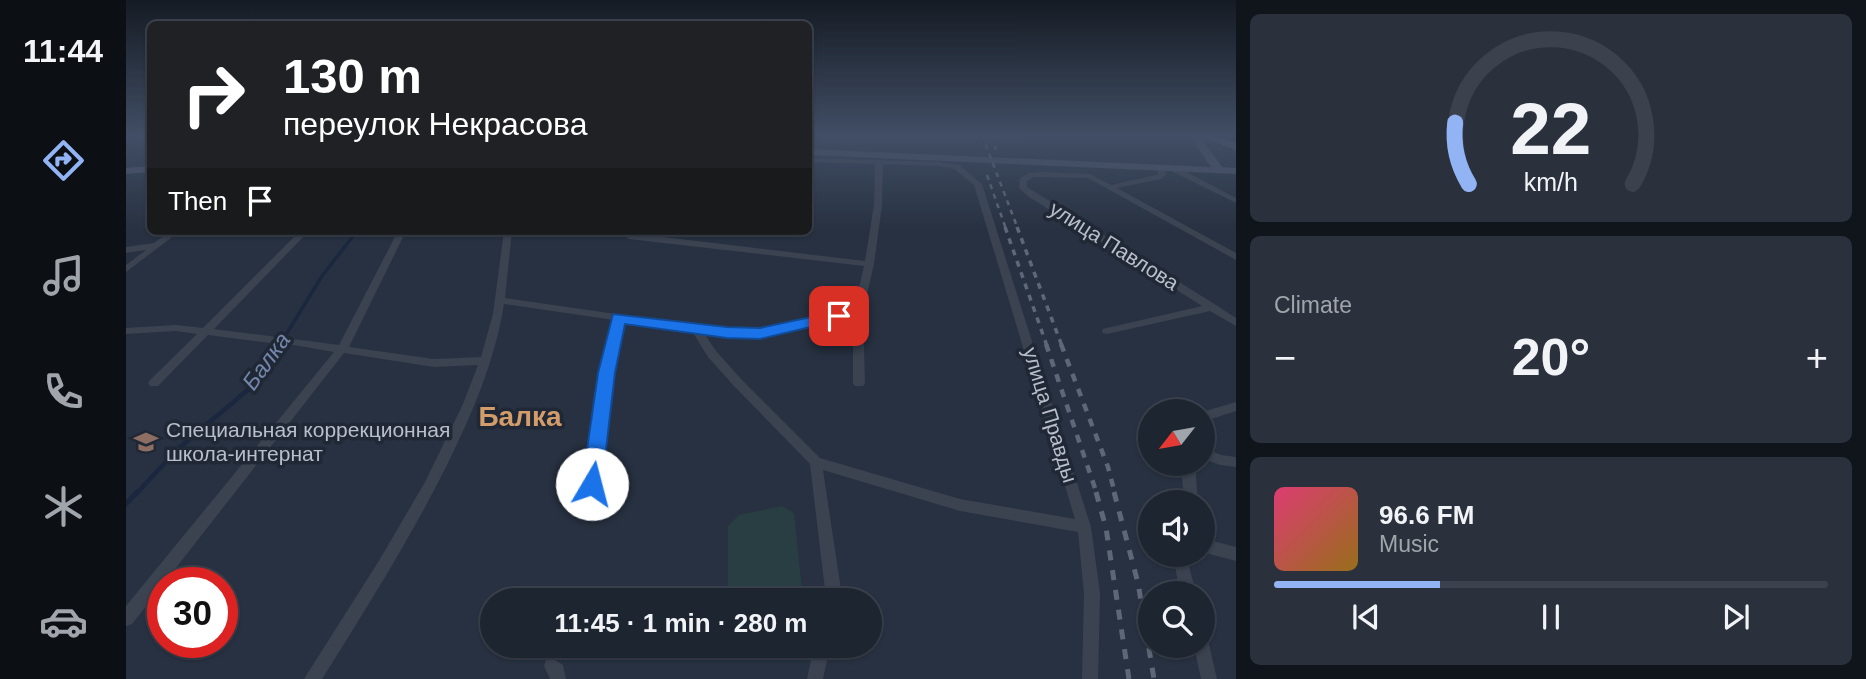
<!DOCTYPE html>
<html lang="en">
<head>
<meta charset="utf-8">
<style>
  body { margin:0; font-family:Helvetica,sans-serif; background:#2a313d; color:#f1f3f6; height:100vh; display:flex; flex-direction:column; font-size:26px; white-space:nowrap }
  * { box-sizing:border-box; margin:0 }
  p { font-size:23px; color:#a0a5ab }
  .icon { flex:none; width:38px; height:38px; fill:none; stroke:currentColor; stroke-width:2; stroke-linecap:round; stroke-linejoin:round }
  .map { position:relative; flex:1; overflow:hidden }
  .side { display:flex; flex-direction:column; gap:14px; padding:14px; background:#10141b; width:630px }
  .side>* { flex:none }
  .hud { position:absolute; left:21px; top:21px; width:665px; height:214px; border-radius:10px; box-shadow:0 2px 5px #0004,0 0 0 2px #3b424d; background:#202124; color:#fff; overflow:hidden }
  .needle { width:46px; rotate:239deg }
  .buttons { position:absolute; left:1012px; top:399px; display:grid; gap:14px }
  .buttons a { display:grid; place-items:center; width:77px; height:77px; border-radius:50%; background:#1d2531; box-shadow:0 2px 5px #0004,0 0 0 2px #3b424d; font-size:35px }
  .speed { position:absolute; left:21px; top:567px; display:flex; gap:14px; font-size:35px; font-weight:700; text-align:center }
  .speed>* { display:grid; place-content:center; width:91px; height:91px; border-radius:50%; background:#1d2531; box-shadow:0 2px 5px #0004,0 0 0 2px #3b424d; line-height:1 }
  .speed .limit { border:10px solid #d22; background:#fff; color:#111 }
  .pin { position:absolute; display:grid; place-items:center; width:60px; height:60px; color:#fff; margin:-30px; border-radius:14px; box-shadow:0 4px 10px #0006 }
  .me { position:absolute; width:77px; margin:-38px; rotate:8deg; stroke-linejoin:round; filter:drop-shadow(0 0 5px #0008) }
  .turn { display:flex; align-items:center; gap:24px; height:147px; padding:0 21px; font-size:32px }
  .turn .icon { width:91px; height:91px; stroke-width:2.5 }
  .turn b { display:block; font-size:49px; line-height:60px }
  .then { display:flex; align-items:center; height:66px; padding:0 21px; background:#0003; gap:14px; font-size:26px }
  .big { font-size:52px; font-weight:600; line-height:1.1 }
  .side .card { flex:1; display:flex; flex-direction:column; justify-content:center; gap:10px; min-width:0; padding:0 24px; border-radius:10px; background:#2a313d }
  .side .dial { align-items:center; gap:0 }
  .dial svg { height:182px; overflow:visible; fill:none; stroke:#3b424d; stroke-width:7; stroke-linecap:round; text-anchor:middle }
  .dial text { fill:#f1f3f6; stroke:none }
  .song { display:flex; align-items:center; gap:21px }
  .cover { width:84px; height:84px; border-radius:10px; background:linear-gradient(135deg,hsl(340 70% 55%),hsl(40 70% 35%)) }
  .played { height:7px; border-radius:4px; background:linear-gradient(90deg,#92b4f5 30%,#3b424d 30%) }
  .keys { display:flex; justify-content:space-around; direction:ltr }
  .heat { display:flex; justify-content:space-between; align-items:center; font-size:38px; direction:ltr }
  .trip { position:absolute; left:354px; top:588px; width:402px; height:70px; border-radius:35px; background:#1d2531; box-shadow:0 2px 5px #0004,0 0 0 2px #3b424d; font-weight:600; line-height:70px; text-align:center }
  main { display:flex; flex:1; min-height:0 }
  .dock { display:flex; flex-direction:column; width:126px; justify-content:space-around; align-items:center; background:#0c0f14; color:#a0a5ab }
  .dock .icon { width:49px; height:49px }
  .dock .current { color:#92b4f5 }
  .dock b { font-size:32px; color:#f1f3f6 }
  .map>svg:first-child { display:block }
  .green { fill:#293e42 }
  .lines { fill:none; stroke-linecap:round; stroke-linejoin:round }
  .stream-far2 { stroke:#1a273f; stroke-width:3.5 }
  .stream-far1 { stroke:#1a273f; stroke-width:4.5 }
  .stream { stroke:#1a273f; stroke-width:5 }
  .street { fill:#3b4351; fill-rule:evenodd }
  .secondary { fill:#495264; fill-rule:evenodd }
  .primary { fill:#596271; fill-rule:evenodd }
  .rail-far3 { stroke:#5d6777; stroke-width:2.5; stroke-dasharray:5 5; stroke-linecap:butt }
  .rail-far2 { stroke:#5d6777; stroke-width:3.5; stroke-dasharray:6 6; stroke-linecap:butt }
  .rail-far1 { stroke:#5d6777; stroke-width:4.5; stroke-dasharray:8 8; stroke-linecap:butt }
  .rail { stroke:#5d6777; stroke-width:5; stroke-dasharray:10 10; stroke-linecap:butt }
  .route { fill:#1a73e8; stroke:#114b97; stroke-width:2 }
  .labels { text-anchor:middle; stroke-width:7; stroke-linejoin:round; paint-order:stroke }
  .street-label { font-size:21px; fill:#b8becb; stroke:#202836 }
  .poi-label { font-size:21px; fill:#b8becb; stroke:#202836; text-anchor:start }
  .water-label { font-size:23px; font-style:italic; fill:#7287a9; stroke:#202836 }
  .district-label { font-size:28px; font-weight:bold; fill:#d39d6b; stroke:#202836 }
</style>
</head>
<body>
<main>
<nav class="dock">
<b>11:44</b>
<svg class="icon current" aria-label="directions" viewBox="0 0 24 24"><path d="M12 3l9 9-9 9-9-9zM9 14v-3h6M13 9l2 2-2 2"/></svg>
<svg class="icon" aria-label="music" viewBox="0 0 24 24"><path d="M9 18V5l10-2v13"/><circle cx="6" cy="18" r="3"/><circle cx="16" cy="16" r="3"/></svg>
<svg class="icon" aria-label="phone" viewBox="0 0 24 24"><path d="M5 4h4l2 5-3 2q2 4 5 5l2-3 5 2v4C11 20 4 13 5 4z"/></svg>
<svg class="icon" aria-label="climate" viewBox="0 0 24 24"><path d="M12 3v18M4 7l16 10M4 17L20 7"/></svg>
<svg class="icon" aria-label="car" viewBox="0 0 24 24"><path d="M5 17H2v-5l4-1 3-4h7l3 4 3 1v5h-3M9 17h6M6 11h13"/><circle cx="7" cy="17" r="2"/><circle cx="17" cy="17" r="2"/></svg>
</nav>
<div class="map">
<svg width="1110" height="679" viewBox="0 0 1110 679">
  <rect width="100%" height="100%" fill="#273141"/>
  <!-- green -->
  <g class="green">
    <path d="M656,506L668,513L677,600H602V526L613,515Z"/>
    <path d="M602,646H676C667,659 630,663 616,656C611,654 606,649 602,646Z"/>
  </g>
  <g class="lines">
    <!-- stream-far2 -->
    <path class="stream-far2" d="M153,346L196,276L231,231"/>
    <!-- stream-far1 -->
    <path class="stream-far1" d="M10,494L53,448L130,383L154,344"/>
    <!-- stream -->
    <path class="stream" d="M0,504L11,492"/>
    <!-- street -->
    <g class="street">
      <path d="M682,158L813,162L833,165L856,184L965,527L974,593L972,679H956L958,593L952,532L834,511L697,470L715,590L713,600H697L699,590L684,464L608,386L582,357L566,331L497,321L487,373L473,484L471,488L466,490L461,488L459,484L475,373L488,320L378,304C369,361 346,414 321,465C284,539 240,609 196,679H178L254,559L299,482L337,404L352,365L308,367L218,353L6,624L0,626V606L208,352L156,343L152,344L82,335L32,386H24L22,383L24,380L71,334L50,331L0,334V328L50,325L77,328L174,231H183L88,329L213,345L272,231H280L223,347L308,359L355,357L367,314L378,231H386L379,298L601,330H634L728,309L738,266L503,239L499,236L503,233L739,261L748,205L749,164L682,162ZM757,164L813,166L828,169L848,185L949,519L834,499L694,458L616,380L590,351L578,333L601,336H634L727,315V383L729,386H737L739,383L737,311L748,264L756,205Z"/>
      <path d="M1030,167H1036L1041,174L1035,179L991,188L1110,253V260L962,178L908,177L901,181V187L1090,305L1110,318V326L1084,311L981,334L977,333L976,331L977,329L981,328L1076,306L903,197L893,188L894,178L903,173L915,172L964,174L985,185L1030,175L1033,173L1029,169Z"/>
      <path d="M1047,168H1053L1110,198V203L1047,172Z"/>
      <path d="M45,231H54L0,272V265L20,250L0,253V247L28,243Z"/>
      <path d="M1110,402V411L1076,422V412Z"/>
      <path d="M1076,447L1095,455L1110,457V467L1094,465L1076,458Z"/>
      <path d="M1059,464H1071L1070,477L1072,502H1058L1056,477Z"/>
      <path d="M1076,538L1110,547V561L1076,552Z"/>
      <path d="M1050,555H1064L1063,566L1070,593H1054L1049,566Z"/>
      <path d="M1076,638L1082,640L1091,679H1075L1068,646H1076Z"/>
      <path d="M688,646H704L697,679H681Z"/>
      <path d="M426,658L437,665L440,679H424L418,666L420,660Z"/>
    </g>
    <!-- secondary -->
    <g class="secondary">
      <path d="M1063,135H1073L1096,167L1110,168V174L682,155V149L1085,167Z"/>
      <path d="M24,166V172L0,174V168Z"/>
    </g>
    <!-- primary -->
    <path class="primary" d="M1071,135H1087L1110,143V150Z"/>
    <!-- rail-far3 -->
    <g class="rail-far3">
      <path d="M856,135L892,229"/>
      <path d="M869,150L872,135"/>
      <path d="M861,175L880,229"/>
    </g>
    <!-- rail-far2 -->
    <g class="rail-far2">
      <path d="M879,227L921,346"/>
      <path d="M891,227L936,346"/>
    </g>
    <!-- rail-far1 -->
    <g class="rail-far1">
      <path d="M920,344L971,494"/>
      <path d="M935,344L982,467L989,494"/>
    </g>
    <!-- rail -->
    <g class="rail">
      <path d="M970,492L980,528L1003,679"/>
      <path d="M988,492L1012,583L1028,679"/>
    </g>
  </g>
  <!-- sky -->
  <linearGradient id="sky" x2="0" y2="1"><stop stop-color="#151b24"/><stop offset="0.59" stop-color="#414e65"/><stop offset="1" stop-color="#414e65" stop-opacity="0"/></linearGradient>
  <rect width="1110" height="230" fill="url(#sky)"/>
  <!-- route -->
  <path class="route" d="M713,311L718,312L721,316L718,319L634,339L601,338L499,324L489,373L476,484L473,490L466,493L459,490L456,484L472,373L487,314L601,327L634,328Z"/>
  <!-- icons -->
  <defs>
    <g id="school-bare" transform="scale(1.89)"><path d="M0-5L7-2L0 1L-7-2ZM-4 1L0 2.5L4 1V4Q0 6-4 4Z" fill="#8d6e63" stroke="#202836" stroke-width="2.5" paint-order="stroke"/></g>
  </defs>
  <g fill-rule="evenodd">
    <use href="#school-bare" x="20" y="442"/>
  </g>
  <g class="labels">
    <!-- street labels -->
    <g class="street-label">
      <text transform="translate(988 246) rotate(32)" y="7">улица Павлова</text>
      <text transform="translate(924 415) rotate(73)" y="7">улица Правды</text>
    </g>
    <!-- poi labels -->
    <g class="poi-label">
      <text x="40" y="437">Специальная коррекционная<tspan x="40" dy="24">школа-интернат</tspan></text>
    </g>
    <!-- water labels -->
    <g class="water-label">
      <text transform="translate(140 361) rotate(-54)" y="8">Балка</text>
    </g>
    <!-- district labels -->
    <g class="district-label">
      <text x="394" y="426">Балка</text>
    </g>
  </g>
</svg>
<div class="buttons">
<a><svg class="needle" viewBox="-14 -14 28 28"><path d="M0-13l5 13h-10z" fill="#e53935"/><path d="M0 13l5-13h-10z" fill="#a0a5ab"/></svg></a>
<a><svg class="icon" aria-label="sound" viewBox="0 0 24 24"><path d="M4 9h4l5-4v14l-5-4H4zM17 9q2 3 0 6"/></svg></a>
<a><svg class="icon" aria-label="search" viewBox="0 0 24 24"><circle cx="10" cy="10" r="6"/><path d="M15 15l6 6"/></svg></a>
</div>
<div class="speed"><div class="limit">30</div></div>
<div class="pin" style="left:713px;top:316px;background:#d93025"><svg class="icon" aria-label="arrive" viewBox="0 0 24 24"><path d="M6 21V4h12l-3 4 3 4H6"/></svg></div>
<svg class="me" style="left:466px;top:484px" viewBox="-20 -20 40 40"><circle r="19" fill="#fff"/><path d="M0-13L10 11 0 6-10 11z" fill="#1a73e8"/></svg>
<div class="trip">11:45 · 1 min · 280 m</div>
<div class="hud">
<div class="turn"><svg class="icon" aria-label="right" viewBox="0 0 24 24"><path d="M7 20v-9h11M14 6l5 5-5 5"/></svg><div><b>130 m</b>переулок Некрасова</div></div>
<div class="then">Then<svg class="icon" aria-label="arrive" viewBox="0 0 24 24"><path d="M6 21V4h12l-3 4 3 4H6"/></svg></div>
</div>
</div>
<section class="side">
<div class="card dial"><svg viewBox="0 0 100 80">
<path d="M14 69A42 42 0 1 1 86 69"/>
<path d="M14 69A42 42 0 0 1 8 42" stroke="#92b4f5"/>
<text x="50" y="56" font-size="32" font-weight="700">22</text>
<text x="50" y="72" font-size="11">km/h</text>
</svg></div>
<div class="card"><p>Climate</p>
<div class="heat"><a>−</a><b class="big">20°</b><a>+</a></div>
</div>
<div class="card">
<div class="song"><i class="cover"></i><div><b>96.6 FM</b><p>Music</p></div></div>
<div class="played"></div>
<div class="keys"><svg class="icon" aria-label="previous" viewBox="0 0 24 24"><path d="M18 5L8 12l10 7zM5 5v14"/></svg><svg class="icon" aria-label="pause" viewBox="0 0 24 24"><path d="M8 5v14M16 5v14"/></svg><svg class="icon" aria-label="next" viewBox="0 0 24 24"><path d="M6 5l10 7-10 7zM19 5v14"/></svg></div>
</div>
</section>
</main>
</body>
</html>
